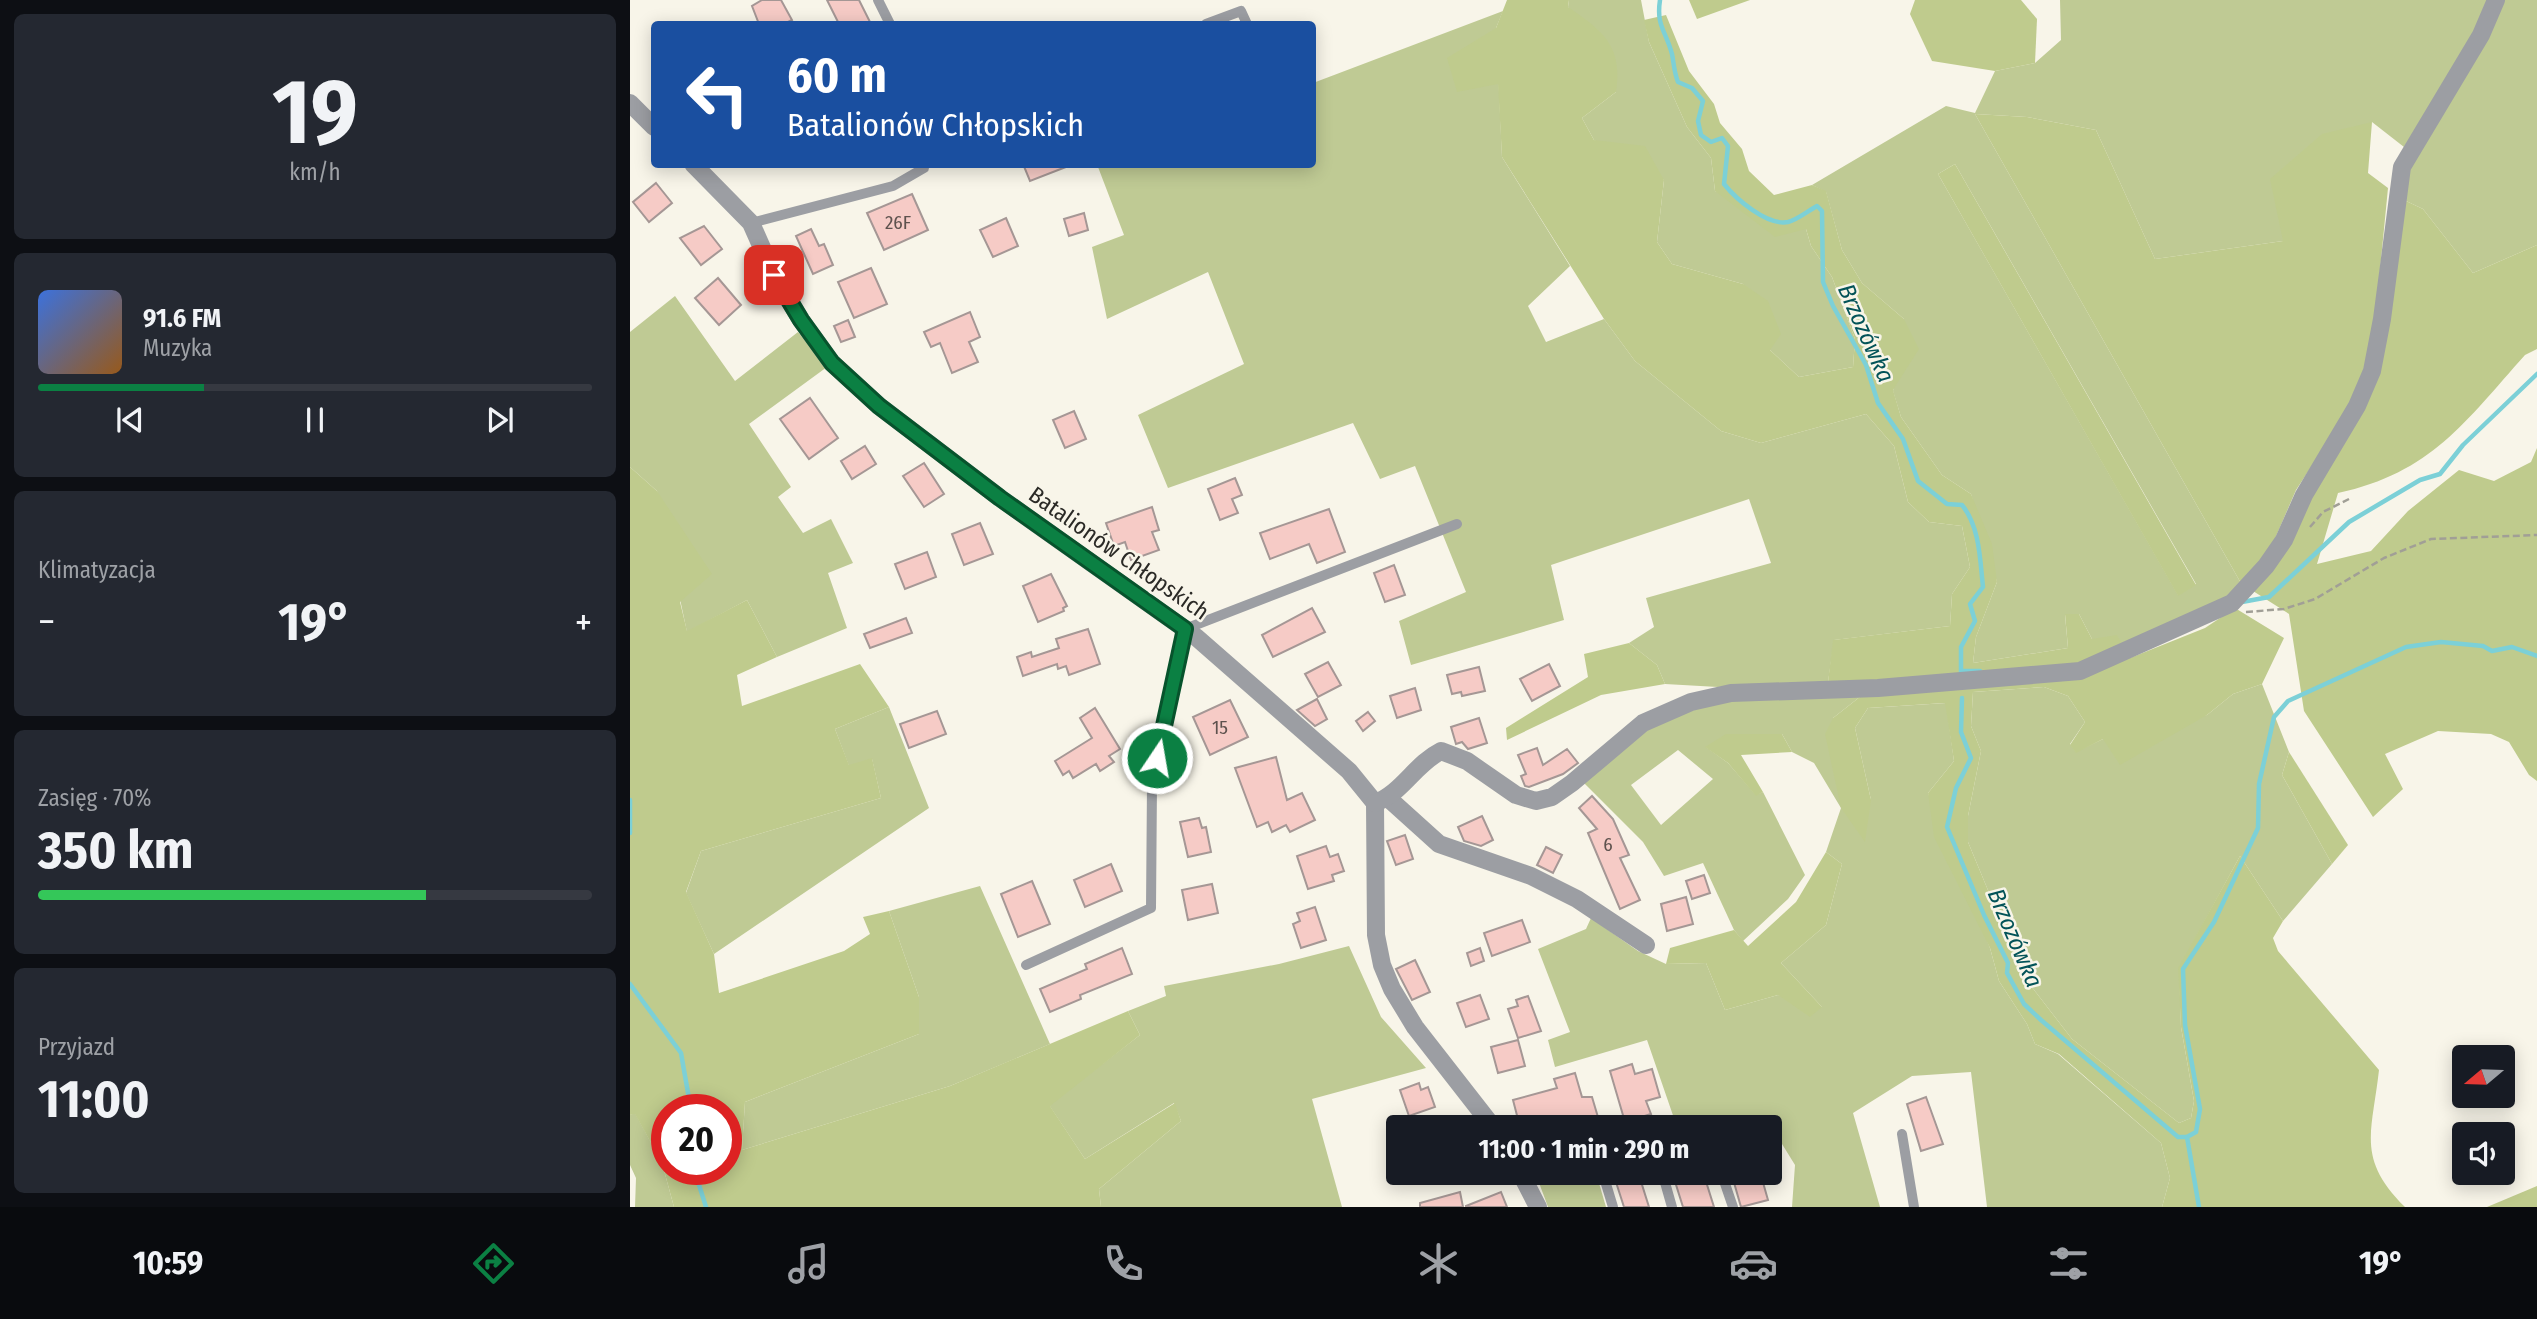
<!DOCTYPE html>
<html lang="pl">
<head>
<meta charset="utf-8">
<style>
  body { margin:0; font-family:"Fira Sans Condensed",sans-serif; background:#242831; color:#f1f3f6; height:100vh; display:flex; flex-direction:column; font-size:26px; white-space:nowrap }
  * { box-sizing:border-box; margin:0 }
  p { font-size:23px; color:#9ea1a6 }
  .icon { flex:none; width:38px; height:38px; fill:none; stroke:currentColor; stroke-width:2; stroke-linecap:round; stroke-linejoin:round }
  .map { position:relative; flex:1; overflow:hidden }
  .side { display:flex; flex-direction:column; gap:14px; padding:14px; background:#0d0f14; width:630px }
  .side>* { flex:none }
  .top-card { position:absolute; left:21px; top:21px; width:665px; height:147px; border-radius:7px; box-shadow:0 4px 18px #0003; background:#1a4fa0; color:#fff; overflow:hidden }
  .needle { width:46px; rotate:251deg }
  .tools { position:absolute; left:1822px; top:1045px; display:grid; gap:14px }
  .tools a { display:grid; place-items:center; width:63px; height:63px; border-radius:7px; background:#171b24; box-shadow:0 4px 18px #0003; font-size:35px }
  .speed { position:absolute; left:21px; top:1094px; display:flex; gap:14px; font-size:35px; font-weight:700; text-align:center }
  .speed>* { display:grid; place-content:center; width:91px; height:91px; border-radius:50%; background:#171b24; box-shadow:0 4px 18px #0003; line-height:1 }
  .speed .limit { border:10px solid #d22; background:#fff; color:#111 }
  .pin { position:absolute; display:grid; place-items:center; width:60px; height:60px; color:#fff; margin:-30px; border-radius:14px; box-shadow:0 4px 10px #0006 }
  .me { position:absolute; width:77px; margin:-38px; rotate:12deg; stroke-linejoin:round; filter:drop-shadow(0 0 5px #0008) }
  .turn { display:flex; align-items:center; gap:24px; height:147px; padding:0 21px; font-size:32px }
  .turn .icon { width:91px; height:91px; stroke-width:2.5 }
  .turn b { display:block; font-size:49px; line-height:60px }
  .big { font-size:52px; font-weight:700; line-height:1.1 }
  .side .widget { flex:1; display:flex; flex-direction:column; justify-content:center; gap:10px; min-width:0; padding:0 24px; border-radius:10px; background:#242831 }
  .side .dial { align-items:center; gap:0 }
  .dial b { font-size:91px; line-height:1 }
  .song { display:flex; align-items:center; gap:21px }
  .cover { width:84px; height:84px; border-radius:10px; background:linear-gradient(135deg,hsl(220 70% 55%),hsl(30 70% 35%)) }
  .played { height:7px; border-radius:4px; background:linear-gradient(90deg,#0b8043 30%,#363941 30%) }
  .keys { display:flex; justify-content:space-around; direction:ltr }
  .heat { display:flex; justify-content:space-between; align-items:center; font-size:38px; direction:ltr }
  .charge { height:10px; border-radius:5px; background:linear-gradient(90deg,#34c759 70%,#363941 0) }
  .trip { position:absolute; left:756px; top:1115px; width:396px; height:70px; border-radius:7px; background:#171b24; box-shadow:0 4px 18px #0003; font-weight:700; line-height:70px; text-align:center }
  .tab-bar { display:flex; height:112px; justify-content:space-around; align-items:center; background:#090b0e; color:#9ea1a6 }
  .tab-bar .icon { width:49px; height:49px }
  .tab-bar .on { color:#0b8043 }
  .tab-bar b { font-size:32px; color:#f1f3f6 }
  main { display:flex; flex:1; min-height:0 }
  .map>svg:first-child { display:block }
  .green { fill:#bfca94; fill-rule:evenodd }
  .forest { fill:#bfcb8d; fill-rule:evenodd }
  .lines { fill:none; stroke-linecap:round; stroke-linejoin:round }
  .stream { stroke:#7cd0d7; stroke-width:4.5 }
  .building { fill:#f6cbc6; stroke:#a59795; stroke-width:2 }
  .path { stroke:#a19f96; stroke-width:2.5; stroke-dasharray:7 3.5; stroke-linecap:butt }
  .service { stroke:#9c9ea3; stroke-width:10 }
  .minor { stroke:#9c9ea3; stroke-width:18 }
  .route-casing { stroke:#07532c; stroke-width:18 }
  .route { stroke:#0b8043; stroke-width:12 }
  .labels { text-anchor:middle; stroke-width:5; stroke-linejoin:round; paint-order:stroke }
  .number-label { font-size:19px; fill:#5e524e }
  .street-label { font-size:23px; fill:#2b2a26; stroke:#f8f5e9 }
  .water-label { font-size:24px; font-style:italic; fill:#035358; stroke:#f8f5e9 }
</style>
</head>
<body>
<main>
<section class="side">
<div class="widget dial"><b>19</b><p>km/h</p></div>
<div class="widget">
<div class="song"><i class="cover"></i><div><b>91.6 FM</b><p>Muzyka</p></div></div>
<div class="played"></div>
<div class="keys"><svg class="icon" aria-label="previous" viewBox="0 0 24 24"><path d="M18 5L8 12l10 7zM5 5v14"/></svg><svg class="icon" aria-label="pause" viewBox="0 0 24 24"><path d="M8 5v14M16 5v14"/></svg><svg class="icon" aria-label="next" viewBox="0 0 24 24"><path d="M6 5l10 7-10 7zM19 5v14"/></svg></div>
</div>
<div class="widget"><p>Klimatyzacja</p>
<div class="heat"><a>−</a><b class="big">19°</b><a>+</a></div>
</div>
<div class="widget"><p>Zasięg · 70%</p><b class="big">350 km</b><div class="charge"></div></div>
<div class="widget"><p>Przyjazd</p><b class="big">11:00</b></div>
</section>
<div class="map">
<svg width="1907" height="1207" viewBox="0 0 1907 1207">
  <rect width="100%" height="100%" fill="#f8f5e9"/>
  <!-- green -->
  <g class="green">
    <path d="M939,0H1011L1019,42L1057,127L1081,158L1085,191L1176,229L1181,246L1202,277L1225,339L1223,367L1169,377L1140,350L1113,284L1042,264L1027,242L1034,180L964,140L952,118L986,92L938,7Z"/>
    <path d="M1430,0H1859C1836,52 1805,99 1774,147L1742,122L1653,241L1525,259L1466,130L1397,117L1345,114L1612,585L1593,606L1493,647L1462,639L1449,614L1435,615L1438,648L1343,663L1346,637L1367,582L1341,494L1312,475L1271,417L1263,391L1274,319L1232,283L1212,250L1196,192L1182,185L1316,106L1345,113L1365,71L1405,63L1431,40ZM1325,164L1566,584L1548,595L1308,174Z"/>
    <path d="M1873,0H1907V245L1843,273L1793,209L1774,200L1776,173Z"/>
    <path d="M873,11L866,28L872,157L940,266L898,306L916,342L974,319L1005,361L1091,431L1131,443L1236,414L1264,446L1278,502L1299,522L1332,526L1340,567L1322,594L1320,626L1204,640L1198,682L1088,687L1035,684L1027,665L999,643L1024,627L1016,598L1141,563L1119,499L921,565L934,620L781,665L769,621L836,592L785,466L750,479L723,423L538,488L508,415L614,364L578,272L477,319L462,247L494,235L468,167L682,164L683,83Z"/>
    <path d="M45,296L105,381L168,332L197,367L119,424L161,487L148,497L173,533L201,519L223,563L198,573L217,628L147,657L117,600L57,632L27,491L0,467V332Z"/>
    <path d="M1632,684L1659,752L1652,775L1702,864L1653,921L1610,856L1549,968L1551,1027L1564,1101L1561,1118L1549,1123L1442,1039L1394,977L1338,842V816L1351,751L1341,726L1343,692L1414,687L1438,696L1455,722L1440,744L1446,752L1473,739L1577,715L1603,694Z"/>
    <path d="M1231,696L1203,718L1241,800L1225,728L1238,708L1316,703L1324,761L1298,793L1360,948L1369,981L1397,1024L1405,1044L1428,1054L1531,1143L1540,1178L1532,1207H1357L1341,1072L1282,1076L1223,1113L1250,1207H1162L1165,1165L1136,1118L1104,1127H1047L1017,1040L925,1067L918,1040L940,1032L908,949L956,929L961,918L1008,951L1036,964L1076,963L1095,1010L1148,995L1192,1007L1151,963L1196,925L1212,864L1196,852L1211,808L1184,763L1162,752L1152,734L1076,747L1098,763L1126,795L1133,792L1175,875L1158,899L1113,941L1104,930L1073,863L1034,876L1013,842L953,782C976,760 1008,727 1038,715C1097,692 1169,698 1231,696ZM1048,750L1083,779L1031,825L1001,785Z"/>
    <path d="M259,707L299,808L84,954L56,893L71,851L251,798L242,759L219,766L205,729Z"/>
    <path d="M350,886L420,1044L320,1086L112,1150L115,1102L289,1034V997L259,911Z"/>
    <path d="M719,946L751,1017L796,1068L682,1099L712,1207H471L469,1189L551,1121L544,1103L455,1159L419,1105L510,1035L498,1011L536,996L534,986L649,964Z"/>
    <path d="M5,1113L32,1163L44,1207H5L6,1178L0,1165V1115Z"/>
    <path d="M936,1172L966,1173L976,1207H918L908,1180Z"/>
  </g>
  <!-- forest -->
  <g class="forest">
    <path d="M877,0H939L938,7C973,31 993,46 986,92L952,118L964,140L1015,146L1034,180L1027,242L1042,264L1113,284L1138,301L1151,334L1140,350L1169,377L1223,367L1225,339L1202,277L1181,246L1176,229L1145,237L1085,191L1081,158L1057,127L1019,42L1014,20L1036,15L1059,71L1084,104L1090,123L1112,149L1119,171L1144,195L1182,185L1196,191L1212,250L1232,283L1274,319L1289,349L1263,390L1271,417L1312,475L1341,494L1362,544L1367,582L1346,637L1343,663L1438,648L1435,614H1449L1462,639L1487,635L1500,658L1575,628L1605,608L1654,638L1632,684L1603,694L1577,715L1490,765L1473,739L1446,753L1440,745L1455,722L1438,696L1414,687L1343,692L1341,726L1351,751L1338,816V842L1394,977L1442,1039L1549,1123L1561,1118L1564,1101L1551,1027L1548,968L1610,856L1653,921L1643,938L1648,951L1749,1070C1742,1133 1726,1158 1775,1207H1532L1540,1178L1531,1143L1429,1054L1405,1044L1397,1024L1369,981L1360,948L1304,837L1298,793L1324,761L1315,703L1238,708L1225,728L1241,800L1235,842L1211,808L1195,734L1203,718L1231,696L1198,682L1203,640L1320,626L1322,594L1340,567L1332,526L1299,522L1278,502L1264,446L1236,414L1131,443L1091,431L1005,361L974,319L872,157L868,84L827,92L817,58L866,28Z"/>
    <path d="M1059,0H1120L1067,19Z"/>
    <path d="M1285,0H1391L1407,19L1405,63L1365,71L1302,61L1280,14Z"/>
    <path d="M1345,114L1397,117L1466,130L1525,259L1653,241L1640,179L1692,134L1742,122L1738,173L1758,188L1745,321L1736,370L1722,404L1666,490L1644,541L1612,585Z"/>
    <path d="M1325,164L1566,585L1548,596L1308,174Z"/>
    <path d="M1774,200L1793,209L1843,273L1907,245V349L1895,355C1835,422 1801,473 1708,493L1687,564L1741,551L1778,511L1829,470L1864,481L1901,462L1907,448V781L1899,775L1879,742L1861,734L1808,731L1755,754L1773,789L1743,817L1674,711L1659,614L1623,591L1732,413Z"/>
    <path d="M0,467L27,491L82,574L50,602L57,631L117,600L147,657L107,675L112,706L230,664L259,707L205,729L219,765L242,758L251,798L71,851L56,892L84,954L89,993L214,951L240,934L233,917L259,911L289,997V1034L115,1102L112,1150L320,1086L498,1011L510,1035L420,1106L455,1159L545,1103L551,1121L469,1189L471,1207H44L32,1163L5,1114L0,1115ZM37,1110H96V1169H37Z"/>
    <path d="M999,643L1027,665L1035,684L971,695L877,740L876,728L958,677L954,654Z"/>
    <path d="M1096,734H1152L1162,752L1111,755L1133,792L1126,796L1098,763L1075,747Z"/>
    <path d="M1659,752L1718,845L1702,864L1652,775Z"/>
    <path d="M1196,852L1212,864L1196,925L1151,963L1192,1007L1180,1017L1148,995L1095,1010L1076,963L1036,964L1040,948L1104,930L1118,946L1166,902Z"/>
    <path d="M1907,1186V1207H1857Z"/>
  </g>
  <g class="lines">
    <!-- stream -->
    <g class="stream">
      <path d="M1030,0C1026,26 1036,31 1042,54C1044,64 1044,72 1048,82L1062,88L1073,101L1068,121L1071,135L1081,142L1092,138L1098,146L1094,184C1106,199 1137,226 1158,222C1167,220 1178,211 1187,206L1192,211L1193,282L1203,306L1236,365L1248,403L1273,439L1288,481L1317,504L1332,505C1350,527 1350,560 1353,587L1340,604L1345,621L1331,647V675"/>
      <path d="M1612,602L1639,597L1719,522L1790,480L1810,474L1833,445L1907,374"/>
      <path d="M1332,671H1350"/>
      <path d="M1332,698L1331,732L1341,758L1326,788L1317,827L1354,915L1378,963L1377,973L1394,1004L1411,1020L1548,1137H1557L1569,1207"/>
      <path d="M0,800V833"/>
      <path d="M0,984L51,1053L61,1110"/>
      <path d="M1557,1137L1566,1132L1570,1109L1555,1025L1553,969L1584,922L1628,828L1629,784L1644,717L1658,701L1776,647L1811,642L1853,646L1862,651L1882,647L1907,656"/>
      <path d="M64,1169L76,1207"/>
    </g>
  </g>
  <!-- building -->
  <g class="building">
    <path d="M132,0H151L162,20L154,24H129L122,6Z"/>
    <path d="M197,0H229L241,24H209Z"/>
    <path d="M393,164H441V165L400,181Z"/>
    <path d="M26,183L42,203L19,222L3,202Z"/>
    <path d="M282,194L298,230L254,250L237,213Z"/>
    <path d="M454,213L458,230L439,236L434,219Z"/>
    <path d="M376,218L388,246L363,257L350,230Z"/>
    <path d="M74,226L92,249L71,265L50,238Z"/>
    <path d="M181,229L189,246L194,244L203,265L183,274L166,236Z"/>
    <path d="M241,268L257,304L224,318L208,282Z"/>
    <path d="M88,278L111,305L89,325L65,298Z"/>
    <path d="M340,312L350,337L339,342L348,362L322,373L310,343L301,347L294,332Z"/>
    <path d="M218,320L225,337L211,342L204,326Z"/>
    <path d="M180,398L208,438L179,459L150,419Z"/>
    <path d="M444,411L456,439L435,448L423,420Z"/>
    <path d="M235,446L246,464L222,479L211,461Z"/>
    <path d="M294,463L314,494L294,507L273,476Z"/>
    <path d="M605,478L612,495L602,499L608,513L590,520L578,489Z"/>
    <path d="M522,507L529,530L522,532L529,550L501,560L495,542L484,546L476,523Z"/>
    <path d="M699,509L715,552L687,563L679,544L640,559L630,533Z"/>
    <path d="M350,523L363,554L334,565L322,534Z"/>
    <path d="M297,552L306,577L275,589L265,564Z"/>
    <path d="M764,565L775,595L755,602L744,573Z"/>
    <path d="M421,574L437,606L433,608L434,611L408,622L393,586Z"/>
    <path d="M682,608L695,632L643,657L632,635Z"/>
    <path d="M276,618L282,633L240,648L234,634Z"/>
    <path d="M458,629L470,664L439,675L436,666L428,669L427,664L393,676L387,657L401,652L402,657L429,648L426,639Z"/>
    <path d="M698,662L711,685L688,697L675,674Z"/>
    <path d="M919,664L930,686L902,701L890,679Z"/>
    <path d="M849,667L855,691L832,696L831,692L822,694L817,675Z"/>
    <path d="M785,688L791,710L767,718L760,696Z"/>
    <path d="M687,699L697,719L685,726L667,710Z"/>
    <path d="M600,700L618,737L580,755L563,717Z"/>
    <path d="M465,708L490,749L479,756L484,762L470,771L466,764L443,778L439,771L433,775L425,761L462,738L450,718Z"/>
    <path d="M307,711L316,734L279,748L270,724Z"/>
    <path d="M738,712L745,721L733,731L726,721Z"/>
    <path d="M849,718L857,743L838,749L832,742L826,744L821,727Z"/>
    <path d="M907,748L913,765L937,749L948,763L933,774L899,787L895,786L891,776L896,774L888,755Z"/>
    <path d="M646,757L657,800L672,793L685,820L660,832L656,825L642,832L638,822L627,827L605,768Z"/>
    <path d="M962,796L983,819L999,855L990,858L1010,900L990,909L958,833L967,829L949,808Z"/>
    <path d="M852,816L863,840L851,846L834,841L828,827Z"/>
    <path d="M569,818L572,828L576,827L581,852L558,857L550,822Z"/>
    <path d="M775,835L783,859L766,865L757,841Z"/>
    <path d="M696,846L700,857L708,854L714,871L702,875L704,881L678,889L667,856Z"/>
    <path d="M916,847L932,855L923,873L907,865Z"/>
    <path d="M481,864L492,891L455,907L444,880Z"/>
    <path d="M1074,875L1080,893L1062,899L1056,881Z"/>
    <path d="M402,881L420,924L388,937L371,894Z"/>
    <path d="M582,884L588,913L558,920L552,890Z"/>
    <path d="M1056,897L1063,924L1037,931L1031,904Z"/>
    <path d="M685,907L696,940L671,948L663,924L670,921L667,913Z"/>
    <path d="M892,920L900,942L862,956L854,933Z"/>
    <path d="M492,948L502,974L450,995L451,999L420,1012L410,989L457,969L455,964Z"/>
    <path d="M850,948L854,961L841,966L837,953Z"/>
    <path d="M785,960L800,992L782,1000L766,969Z"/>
    <path d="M850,995L859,1019L836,1027L827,1003Z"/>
    <path d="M898,996L911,1031L888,1038L878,1009L888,1006L886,1000Z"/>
    <path d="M888,1040L895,1066L868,1073L861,1047Z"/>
    <path d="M1002,1064L1005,1074L1022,1069L1030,1097L1016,1101L1021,1114L995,1122L980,1071Z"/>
    <path d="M945,1073L952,1097H962L970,1124L959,1127H890L883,1100L927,1088L924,1079Z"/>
    <path d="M789,1083L791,1090L798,1087L805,1107L779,1116L770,1090Z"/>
    <path d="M1296,1097L1313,1144L1291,1151L1277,1104Z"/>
    <path d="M996,1172H1008L1019,1207H994L984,1176Z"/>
    <path d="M1042,1172H1073L1084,1207H1053Z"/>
    <path d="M1101,1172H1130L1138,1200L1111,1207Z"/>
    <path d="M830,1192L833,1207H790V1203Z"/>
    <path d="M871,1192L877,1207H836V1206Z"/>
  </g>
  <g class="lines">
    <!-- path -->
    <g class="path">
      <path d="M1680,527L1693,512L1719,499"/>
      <path d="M1616,612L1654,609L1685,599L1754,558L1801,539L1907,535"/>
    </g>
    <!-- service -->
    <g class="service">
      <path d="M248,0L260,24"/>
      <path d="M576,24L611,11L617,24"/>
      <path d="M121,223L263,186L294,168V164"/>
      <path d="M396,965L521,908L522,784L555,629L827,524"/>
      <path d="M1272,1134L1284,1207"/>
      <path d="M1032,1172L1042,1207"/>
      <path d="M1091,1172L1103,1207"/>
      <path d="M973,1174L983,1207"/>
    </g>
    <!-- minor -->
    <g class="minor">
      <path d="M0,103L24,127"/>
      <path d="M63,164L121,223L144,275L171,320L202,363L249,406L370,498L566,637L719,771L745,803L746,935L752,965L762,989L785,1027L863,1127"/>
      <path d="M758,798L809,844L901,876L947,899L1016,945"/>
      <path d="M745,803C772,793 785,764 811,751L837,761L886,795L906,801L922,797L942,783L1013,723L1061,702L1101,693L1248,688L1450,671L1602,603L1636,566L1654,540L1674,495L1727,406L1742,371L1752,319L1772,167L1851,35L1866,0"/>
      <path d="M890,1172L908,1207"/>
    </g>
  </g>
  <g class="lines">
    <!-- route casing -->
    <g class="route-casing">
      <path id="route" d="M144,275L171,320L202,363L249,406L370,498L555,629L527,758"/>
    </g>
    <!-- route -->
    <use href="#route" class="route"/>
  </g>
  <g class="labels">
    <!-- number labels -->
    <g class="number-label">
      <text x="268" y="229">26F</text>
      <text x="590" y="734">15</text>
      <text x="978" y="851">6</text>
    </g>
    <!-- street labels -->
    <g class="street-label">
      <text transform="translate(489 553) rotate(35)" y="8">Batalionów Chłopskich</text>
    </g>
    <!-- water labels -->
    <g class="water-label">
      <text transform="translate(1236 333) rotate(66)" y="8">Brzozówka</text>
      <text transform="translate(1385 938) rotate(67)" y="8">Brzozówka</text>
    </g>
  </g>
</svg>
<div class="tools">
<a><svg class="needle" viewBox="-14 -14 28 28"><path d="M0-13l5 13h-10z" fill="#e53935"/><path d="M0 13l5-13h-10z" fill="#9ea1a6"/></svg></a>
<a><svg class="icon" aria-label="sound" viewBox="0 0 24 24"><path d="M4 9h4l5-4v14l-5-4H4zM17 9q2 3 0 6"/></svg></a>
</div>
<div class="speed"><div class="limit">20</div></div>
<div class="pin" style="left:144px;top:275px;background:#d93025"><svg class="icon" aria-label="arrive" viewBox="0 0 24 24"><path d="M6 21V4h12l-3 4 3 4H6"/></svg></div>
<svg class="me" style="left:527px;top:758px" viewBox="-20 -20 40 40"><circle r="17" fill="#0b8043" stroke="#fff" stroke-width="3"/><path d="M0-11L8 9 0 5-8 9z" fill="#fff"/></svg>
<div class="trip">11:00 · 1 min · 290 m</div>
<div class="top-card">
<div class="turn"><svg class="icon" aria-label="left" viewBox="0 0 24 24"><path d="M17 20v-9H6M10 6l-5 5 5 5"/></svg><div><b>60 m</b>Batalionów Chłopskich</div></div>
</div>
</div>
</main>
<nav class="tab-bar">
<b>10:59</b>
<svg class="icon on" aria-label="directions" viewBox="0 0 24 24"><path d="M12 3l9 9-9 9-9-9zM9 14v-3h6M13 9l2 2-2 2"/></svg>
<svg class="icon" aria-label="music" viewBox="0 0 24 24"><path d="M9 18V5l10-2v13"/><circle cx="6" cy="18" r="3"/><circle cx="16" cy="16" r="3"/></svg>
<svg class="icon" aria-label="phone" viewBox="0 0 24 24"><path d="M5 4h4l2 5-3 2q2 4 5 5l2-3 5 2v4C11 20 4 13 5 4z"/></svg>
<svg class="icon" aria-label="climate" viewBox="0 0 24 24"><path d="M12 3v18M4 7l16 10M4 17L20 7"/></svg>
<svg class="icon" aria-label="car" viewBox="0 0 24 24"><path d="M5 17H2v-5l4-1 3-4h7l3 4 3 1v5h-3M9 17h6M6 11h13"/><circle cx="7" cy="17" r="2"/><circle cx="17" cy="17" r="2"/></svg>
<svg class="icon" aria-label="filters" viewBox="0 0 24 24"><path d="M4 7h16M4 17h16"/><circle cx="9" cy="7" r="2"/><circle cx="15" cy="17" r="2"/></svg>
<b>19°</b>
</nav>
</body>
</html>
